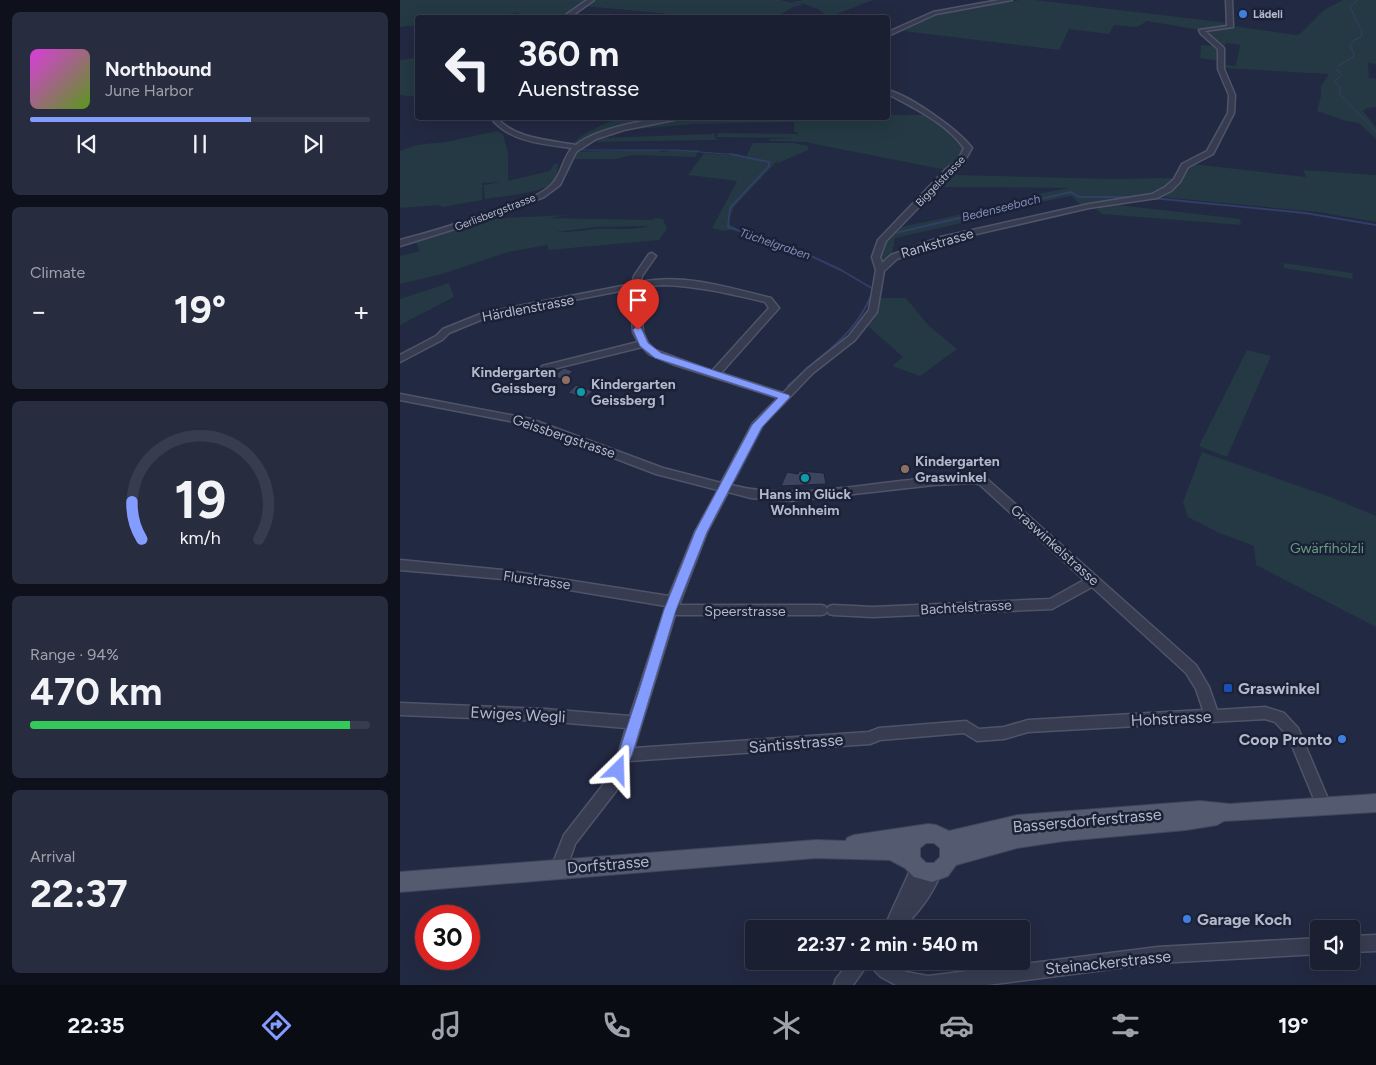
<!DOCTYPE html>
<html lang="en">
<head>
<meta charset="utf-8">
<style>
  body { margin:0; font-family:Figtree,sans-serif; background:#272c3e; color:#f1f3f6; height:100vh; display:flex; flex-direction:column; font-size:19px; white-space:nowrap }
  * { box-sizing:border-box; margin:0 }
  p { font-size:16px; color:#9fa2ac }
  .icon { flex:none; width:28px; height:28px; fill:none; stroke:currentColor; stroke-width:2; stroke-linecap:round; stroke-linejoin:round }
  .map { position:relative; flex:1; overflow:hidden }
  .side { display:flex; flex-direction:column; gap:12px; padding:12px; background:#0e111c; width:400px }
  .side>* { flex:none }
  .banner { position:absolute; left:15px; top:15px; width:475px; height:105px; border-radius:5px; box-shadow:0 5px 20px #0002,0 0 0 1px #383d4d; background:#1a1f32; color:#f1f3f6; overflow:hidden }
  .tools { position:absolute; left:910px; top:920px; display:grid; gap:10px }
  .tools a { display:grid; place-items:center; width:50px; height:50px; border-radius:5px; background:#1a1f32; box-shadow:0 5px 20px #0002,0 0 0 1px #383d4d; font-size:25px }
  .speed { position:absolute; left:15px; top:905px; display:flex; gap:10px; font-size:25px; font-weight:700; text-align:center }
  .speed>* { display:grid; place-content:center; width:65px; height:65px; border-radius:50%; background:#1a1f32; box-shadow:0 5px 20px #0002,0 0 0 1px #383d4d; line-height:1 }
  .speed .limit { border:8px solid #d22; background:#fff; color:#111 }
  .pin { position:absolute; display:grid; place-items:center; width:42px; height:42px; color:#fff; margin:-51px -21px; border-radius:50% 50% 50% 0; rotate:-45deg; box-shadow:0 0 5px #0007 }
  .pin .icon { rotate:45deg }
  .me { position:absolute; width:55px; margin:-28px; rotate:22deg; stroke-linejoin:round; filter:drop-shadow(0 0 4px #0008) }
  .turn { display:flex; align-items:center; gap:18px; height:105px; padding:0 20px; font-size:22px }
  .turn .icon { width:65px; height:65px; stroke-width:2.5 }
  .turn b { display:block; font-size:35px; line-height:42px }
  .big { font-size:38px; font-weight:700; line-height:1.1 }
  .side .widget { flex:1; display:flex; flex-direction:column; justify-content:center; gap:8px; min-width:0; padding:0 18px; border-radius:8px; background:#272c3e }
  .side .dial { align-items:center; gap:0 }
  .dial svg { height:130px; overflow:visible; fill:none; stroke:#383d4d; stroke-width:7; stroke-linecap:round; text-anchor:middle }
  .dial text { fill:#f1f3f6; stroke:none }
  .song { display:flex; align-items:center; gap:15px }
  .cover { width:60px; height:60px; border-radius:8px; background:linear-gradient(135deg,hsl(300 70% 55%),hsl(90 70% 35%)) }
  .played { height:5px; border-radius:2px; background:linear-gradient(90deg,#859cff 65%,#383d4d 65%) }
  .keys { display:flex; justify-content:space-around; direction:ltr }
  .heat { display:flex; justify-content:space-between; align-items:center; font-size:28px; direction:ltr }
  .charge { height:8px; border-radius:4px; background:linear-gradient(90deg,#34c759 94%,#383d4d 0) }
  .trip { position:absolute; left:345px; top:920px; width:285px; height:50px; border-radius:5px; background:#1a1f32; box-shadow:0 5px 20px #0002,0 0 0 1px #383d4d; font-weight:700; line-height:50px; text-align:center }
  .dock { display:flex; height:80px; justify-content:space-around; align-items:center; background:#0a0c14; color:#9fa2ac }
  .dock .icon { width:35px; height:35px }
  .dock .selected { color:#859cff }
  .dock b { font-size:22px; color:#f1f3f6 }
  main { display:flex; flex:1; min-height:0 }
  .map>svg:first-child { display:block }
  .green { fill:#243943; fill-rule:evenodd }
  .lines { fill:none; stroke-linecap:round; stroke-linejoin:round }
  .stream-far2 { stroke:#323e68; stroke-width:1 }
  .stream-far1 { stroke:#323e68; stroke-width:2 }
  .stream { stroke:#323e68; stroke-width:2.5 }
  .building { fill:#3c4460; stroke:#1e2338 }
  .minor-casing { stroke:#4f5469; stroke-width:3 }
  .major-casing { stroke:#40455a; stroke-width:2 }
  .minor { fill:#373c51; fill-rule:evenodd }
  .major { fill:#545b71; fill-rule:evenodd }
  .route { fill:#859cff; stroke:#5665a6 }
  .shop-dot { fill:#3f7fe0; stroke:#1b2136; stroke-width:2 }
  .education-dot { fill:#8d6e63; stroke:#1b2136; stroke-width:2 }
  .culture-dot { fill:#0f9aa8; stroke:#1b2136; stroke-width:2 }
  .transit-dot { fill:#1a4fb4; stroke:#1b2136; stroke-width:2 }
  .labels { text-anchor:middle; stroke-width:5; stroke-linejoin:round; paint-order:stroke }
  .far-poi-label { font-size:11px; font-weight:bold; fill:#b3b8cc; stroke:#1b2136; text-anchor:start }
  .far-street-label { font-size:11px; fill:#b3b8cc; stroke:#1b2136 }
  .far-water-label { font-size:12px; font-style:italic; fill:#7f8dba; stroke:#1b2136 }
  .street-label { font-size:14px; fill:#b3b8cc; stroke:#1b2136 }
  .poi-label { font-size:14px; font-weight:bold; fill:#b3b8cc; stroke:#1b2136; text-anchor:start }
  .park-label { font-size:14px; fill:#689f7f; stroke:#1b2136 }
  .near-poi-label { font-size:16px; font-weight:bold; fill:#b3b8cc; stroke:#1b2136; text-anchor:start }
  .near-street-label { font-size:16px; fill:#b3b8cc; stroke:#1b2136 }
</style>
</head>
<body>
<main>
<section class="side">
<div class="widget">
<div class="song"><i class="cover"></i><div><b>Northbound</b><p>June Harbor</p></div></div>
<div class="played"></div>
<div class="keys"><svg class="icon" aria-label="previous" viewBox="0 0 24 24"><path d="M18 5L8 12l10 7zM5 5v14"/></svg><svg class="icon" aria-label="pause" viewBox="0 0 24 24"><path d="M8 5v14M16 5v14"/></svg><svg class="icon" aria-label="next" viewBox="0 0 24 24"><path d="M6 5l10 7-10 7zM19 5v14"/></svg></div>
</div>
<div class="widget"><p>Climate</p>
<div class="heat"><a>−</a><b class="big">19°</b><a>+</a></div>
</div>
<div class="widget dial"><svg viewBox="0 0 100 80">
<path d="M14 69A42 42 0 1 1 86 69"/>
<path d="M14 69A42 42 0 0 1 8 46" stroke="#859cff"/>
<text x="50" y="56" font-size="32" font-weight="700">19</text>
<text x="50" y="72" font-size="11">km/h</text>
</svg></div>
<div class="widget"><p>Range · 94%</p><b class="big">470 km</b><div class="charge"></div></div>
<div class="widget"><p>Arrival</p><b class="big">22:37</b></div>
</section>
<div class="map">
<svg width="976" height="985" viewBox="0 0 976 985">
  <rect width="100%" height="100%" fill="#222942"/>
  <!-- green -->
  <g class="green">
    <path d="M0,0H185L159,17H123L115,11L117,13L80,18H18L17,25L0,27Z"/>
    <path d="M192,0H380L398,4L391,2L404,0H473L429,17L418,9L400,3L402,5L393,7L375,18L301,17L184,6Z"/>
    <path d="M620,0H634L829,23V26L800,30L747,21L737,27L714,25L709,34L669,29L659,50L503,31L538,14Z"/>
    <path d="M943,0H976V64L968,63L969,77H966L976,79V107L967,108L963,111L976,127V139L959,123L946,121L917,111L921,96V86L929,74L822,68V64L836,66L840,45L827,43L822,48L803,31L827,29L833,26L896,35L900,34L924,10Z"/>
    <path d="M801,45L817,46L819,48V61L800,58Z"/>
    <path d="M17,58V97L0,95V60Z"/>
    <path d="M488,115H525L555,136L565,148L564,156L546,170L405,142L370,141L369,139L392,138L316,137L318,133L397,134V136L398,133L394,132V122L295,124L237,129L293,118H488Z"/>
    <path d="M219,118H273C249,122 226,127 203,133C193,136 183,143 173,143C186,131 202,125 219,118Z"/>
    <path d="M97,131L103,134L108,153V181L150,171L154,164H158C157,170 158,177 153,182C141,194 102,196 85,199L83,185L101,182L82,183V200L42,207L39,205L0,208V151L16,145L45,142Z"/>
    <path d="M315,132L314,136L317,140L192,142L201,138L311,134Z"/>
    <path d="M353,143H394L408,146V150L376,164L380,158L334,207L330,217L329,224L338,229L324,231L312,228L337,181L288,175L304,153L346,157Z"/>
    <path d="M569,146H573C571,160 565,165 556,175L709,179L776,178L764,189L751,194L731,199L682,206L671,196L621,206L589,217L495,238L492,255L481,264C478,253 483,237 493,230C500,226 542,219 553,216C592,207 630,194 670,188L536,187L568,157Z"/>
    <path d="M229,150H258L262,152L275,150H299L295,157L233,155L215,159H171L176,152Z"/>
    <path d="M792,164L906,177L903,170L976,175V222L918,212L761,197L760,195L787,166Z"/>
    <path d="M141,197L101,218L170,215L147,218L253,220L254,218L263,219L267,229L259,240L149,250L147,245L108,252L42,274L0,284V256L20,251L15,240ZM249,226C232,231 214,228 196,229C183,230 170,233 156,232L196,227Z"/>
    <path d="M710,204L840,219L841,225L702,214L697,210L700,205Z"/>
    <path d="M883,263L952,273L953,279L884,268Z"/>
    <path d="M49,283L54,297L0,325V299Z"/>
    <path d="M479,298H506L529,326L557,349L520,376L492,366L503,357L468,326L474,318Z"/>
    <path d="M847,350L871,356L827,457L799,446Z"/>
    <path d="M802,452L933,498L976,516V627L856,565L854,546L817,532L788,517L783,502Z"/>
  </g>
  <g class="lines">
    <!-- stream-far2 -->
    <g class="stream-far2">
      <path d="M937,67L953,57L954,54L950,45L954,40L961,37L962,32L950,7L958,0"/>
      <path d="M937,69L940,73"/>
      <path d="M940,76L934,82L940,87V94L976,132"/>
      <path d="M182,150H276L338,155"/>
    </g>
    <!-- stream-far1 -->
    <g class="stream-far1">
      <path d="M330,154L369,162V166L330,208L328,227L407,254L441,270L473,289"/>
      <path d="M752,198L905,213L976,225"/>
      <path d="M491,234L671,192L679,197H736"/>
      <path d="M480,261L485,242"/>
      <path d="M474,282L475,274"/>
      <path d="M417,360C442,340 461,322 472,293"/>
    </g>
    <!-- stream -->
    <g class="stream">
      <path d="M388,386L419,359"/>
      <path d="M335,480L364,424"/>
    </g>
  </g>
  <!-- building -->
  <g class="building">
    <path d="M164,368L173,371L164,380L153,376Z"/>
    <path d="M176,385L193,391L185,398L168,393Z"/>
    <path d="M399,471L424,473L426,484L381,486L387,472L398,474Z"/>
  </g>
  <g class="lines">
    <!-- minor casing -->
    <g class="minor-casing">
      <g id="minor">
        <path d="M187,0H194L169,18H161Z"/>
        <path d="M599,0H612L536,14L488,36V32L533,12Z"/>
        <path d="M826,0H832L833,27L805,31L824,48V69L835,95L834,113L813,154L788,167L780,182L771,191L757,198L689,208L546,241L497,259L484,271L477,312L455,340L413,373L361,427L331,485C390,500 451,486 510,480C534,477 562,471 586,478L796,665L809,687L817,710L865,707L884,713L898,728L931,806L929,811L924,813L919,811L888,736L875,722L865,719L628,732L604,739L577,741L564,733L480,740L470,744L229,761L216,791L175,844L165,873L159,876L153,873L151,868L164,835L206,781L218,755L226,728L145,721L0,715V703L145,709L230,716L266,606L103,579L0,570V560L103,570L269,596L295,532L318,490L256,474L125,424L0,400V394L131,419L263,468L321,483L353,423L378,398L275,365L249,354L242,347L145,371L142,370L140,368L142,366L238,342L233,332L230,289L88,317L49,333L42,340L0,362V355L36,336L43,329L83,313L232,284L234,276L249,254L252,253L256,256L242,276L241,282C284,273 330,288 371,298L379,308L321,373L383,393L407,369L449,336L469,310L476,270L472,257L478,240L545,170L558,160L564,148C546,123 514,108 488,94V90C510,96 558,129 572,148L563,163L551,174L486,241L480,257L482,263L491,255L541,237L689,204L752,194L765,187L774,179L782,164L807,151L828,113L829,95L818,69V49L801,34L799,30L827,26ZM263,285C298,286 331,294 365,302L369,308L312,371L255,350L248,343L243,332L239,287ZM572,483L579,484L684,580L650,599L473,607L433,605L429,606L427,609L425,606L421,605H279L307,532L328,492L351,498L392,501L534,485ZM692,587L786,673L796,689L803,710L628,720L604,727L579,729L566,721L479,728L469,732L234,748L275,615H421L425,614L427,611L429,614L433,615L473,617L652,609Z"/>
        <path d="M91,118H97C115,139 150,140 176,145C196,128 260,115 284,118L224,130L196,139L176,152L160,185L144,197L77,222L0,246V240C35,231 69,220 103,208C119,202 139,197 151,185C162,175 162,159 172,148C144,144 109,142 91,118Z"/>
        <path d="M519,861L525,864L527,869L533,865L539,867L541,873C532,895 519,913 501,929H481L488,919L513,864Z"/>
        <path d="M976,935V951L951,952V936Z"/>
        <path d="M919,938V954L758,963L587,985H496L481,977L468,964L453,985H434L436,979L450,961H488L506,972L528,976L758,947Z"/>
      </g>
    </g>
    <!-- major casing -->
    <g class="major-casing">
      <path id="major" d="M976,794V812L824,821L817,825L786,830L664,841L617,848L556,865L548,876L532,882L514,877L505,868L490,860L416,858L0,892V872L416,840L446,841L447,838L454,835L528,824L536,825L549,831L618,815L800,801L830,804ZM526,843H534L540,848V857L534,863H526L520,857V848Z"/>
    </g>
    <!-- minor -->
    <use href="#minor" class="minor"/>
    <!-- major -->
    <use href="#major" class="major"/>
  </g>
  <!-- route -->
  <path class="route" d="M235,328H241L248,343L261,353L389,395L390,397L362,427L307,532L276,610L232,755L223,775L218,777L213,775L211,770L218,755L238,694L264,610L295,532L352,425L378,398L255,358L240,346L233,330Z"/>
  <!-- markers -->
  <g class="shop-dot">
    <circle cx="843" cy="14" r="5"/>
    <circle cx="942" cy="739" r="5"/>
    <circle cx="787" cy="919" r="5"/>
  </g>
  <g class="education-dot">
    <circle cx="166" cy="380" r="5"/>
    <circle cx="505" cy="469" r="5"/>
  </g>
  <g class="culture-dot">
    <circle cx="181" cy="392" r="5"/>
    <circle cx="405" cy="478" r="5"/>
  </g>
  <rect class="transit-dot" x="823" y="683" width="10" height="10" rx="2.5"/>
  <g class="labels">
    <!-- far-poi labels -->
    <g class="far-poi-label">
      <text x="853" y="18">Lädeli</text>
    </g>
    <!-- far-street labels -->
    <g class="far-street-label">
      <text transform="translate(540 181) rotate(-46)" y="4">Biggelstrasse</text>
      <text transform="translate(95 212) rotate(-21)" y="4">Gerlisbergstrasse</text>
    </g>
    <!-- far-water labels -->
    <g class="far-water-label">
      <text transform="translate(601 208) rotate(-14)" y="4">Bedenseebach</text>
      <text transform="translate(375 244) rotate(19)" y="4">Tüchelgraben</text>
    </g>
    <!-- street labels -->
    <g class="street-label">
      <text transform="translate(537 243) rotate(-16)" y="5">Rankstrasse</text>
      <text transform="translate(128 308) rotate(-11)" y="5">Härdlenstrasse</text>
      <text transform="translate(164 436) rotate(19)" y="5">Geissbergstrasse</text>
      <text transform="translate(655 545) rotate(42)" y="5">Graswinkelstrasse</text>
      <text transform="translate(137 580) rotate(8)" y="5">Flurstrasse</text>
      <text transform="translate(566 607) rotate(-3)" y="5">Bachtelstrasse</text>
      <text x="345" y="616">Speerstrasse</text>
    </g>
    <!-- poi labels -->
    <g class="poi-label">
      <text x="156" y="377" text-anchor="end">Kindergarten<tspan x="156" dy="16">Geissberg</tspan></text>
      <text x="191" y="389">Kindergarten<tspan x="191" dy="16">Geissberg 1</tspan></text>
      <text x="515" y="466">Kindergarten<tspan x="515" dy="16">Graswinkel</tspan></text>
      <text x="405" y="499" text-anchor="middle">Hans im Glück<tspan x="405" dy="16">Wohnheim</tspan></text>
    </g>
    <!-- park labels -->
    <g class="park-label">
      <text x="927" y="553">Gwärfihölzli</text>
    </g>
    <!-- near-poi labels -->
    <g class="near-poi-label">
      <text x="838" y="694">Graswinkel</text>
      <text x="932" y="745" text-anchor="end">Coop Pronto</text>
      <text x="797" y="925">Garage Koch</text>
    </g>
    <!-- near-street labels -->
    <g class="near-street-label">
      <text transform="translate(118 714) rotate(3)" y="6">Ewiges Wegli</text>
      <text transform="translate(771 718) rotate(-3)" y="6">Hohstrasse</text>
      <text transform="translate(396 743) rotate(-5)" y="6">Säntisstrasse</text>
      <text transform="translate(687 820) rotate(-5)" y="6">Bassersdorferstrasse</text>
      <text transform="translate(208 864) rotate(-5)" y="6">Dorfstrasse</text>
      <text transform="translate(708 962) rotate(-6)" y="6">Steinackerstrasse</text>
    </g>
  </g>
</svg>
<div class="tools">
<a><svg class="icon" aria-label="sound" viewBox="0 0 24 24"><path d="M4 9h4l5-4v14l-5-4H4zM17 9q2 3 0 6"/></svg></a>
</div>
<div class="speed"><div class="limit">30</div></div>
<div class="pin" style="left:238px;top:330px;background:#d93025"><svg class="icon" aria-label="arrive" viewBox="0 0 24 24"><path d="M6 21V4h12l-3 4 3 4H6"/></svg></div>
<svg class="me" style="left:218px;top:770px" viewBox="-20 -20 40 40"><path d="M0-17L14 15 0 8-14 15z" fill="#859cff" stroke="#fff" stroke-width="4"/></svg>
<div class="trip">22:37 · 2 min · 540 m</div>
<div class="banner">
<div class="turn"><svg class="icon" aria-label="left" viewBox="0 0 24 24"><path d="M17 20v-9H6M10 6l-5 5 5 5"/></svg><div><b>360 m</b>Auenstrasse</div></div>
</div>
</div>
</main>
<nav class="dock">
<b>22:35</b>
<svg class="icon selected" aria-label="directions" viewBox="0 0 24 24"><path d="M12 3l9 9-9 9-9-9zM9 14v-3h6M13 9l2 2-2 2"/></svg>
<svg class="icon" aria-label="music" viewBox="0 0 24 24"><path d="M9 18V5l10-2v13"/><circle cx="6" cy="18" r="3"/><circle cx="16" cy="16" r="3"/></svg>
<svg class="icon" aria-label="phone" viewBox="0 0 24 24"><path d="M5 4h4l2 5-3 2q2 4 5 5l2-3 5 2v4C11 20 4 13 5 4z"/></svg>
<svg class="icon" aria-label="climate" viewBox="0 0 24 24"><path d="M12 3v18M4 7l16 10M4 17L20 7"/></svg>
<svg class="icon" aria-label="car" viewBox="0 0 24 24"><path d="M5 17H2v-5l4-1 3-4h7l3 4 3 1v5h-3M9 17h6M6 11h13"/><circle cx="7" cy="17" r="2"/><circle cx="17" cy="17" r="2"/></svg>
<svg class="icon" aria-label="filters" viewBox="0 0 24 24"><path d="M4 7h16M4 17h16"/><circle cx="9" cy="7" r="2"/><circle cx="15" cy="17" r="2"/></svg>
<b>19°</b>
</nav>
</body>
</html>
